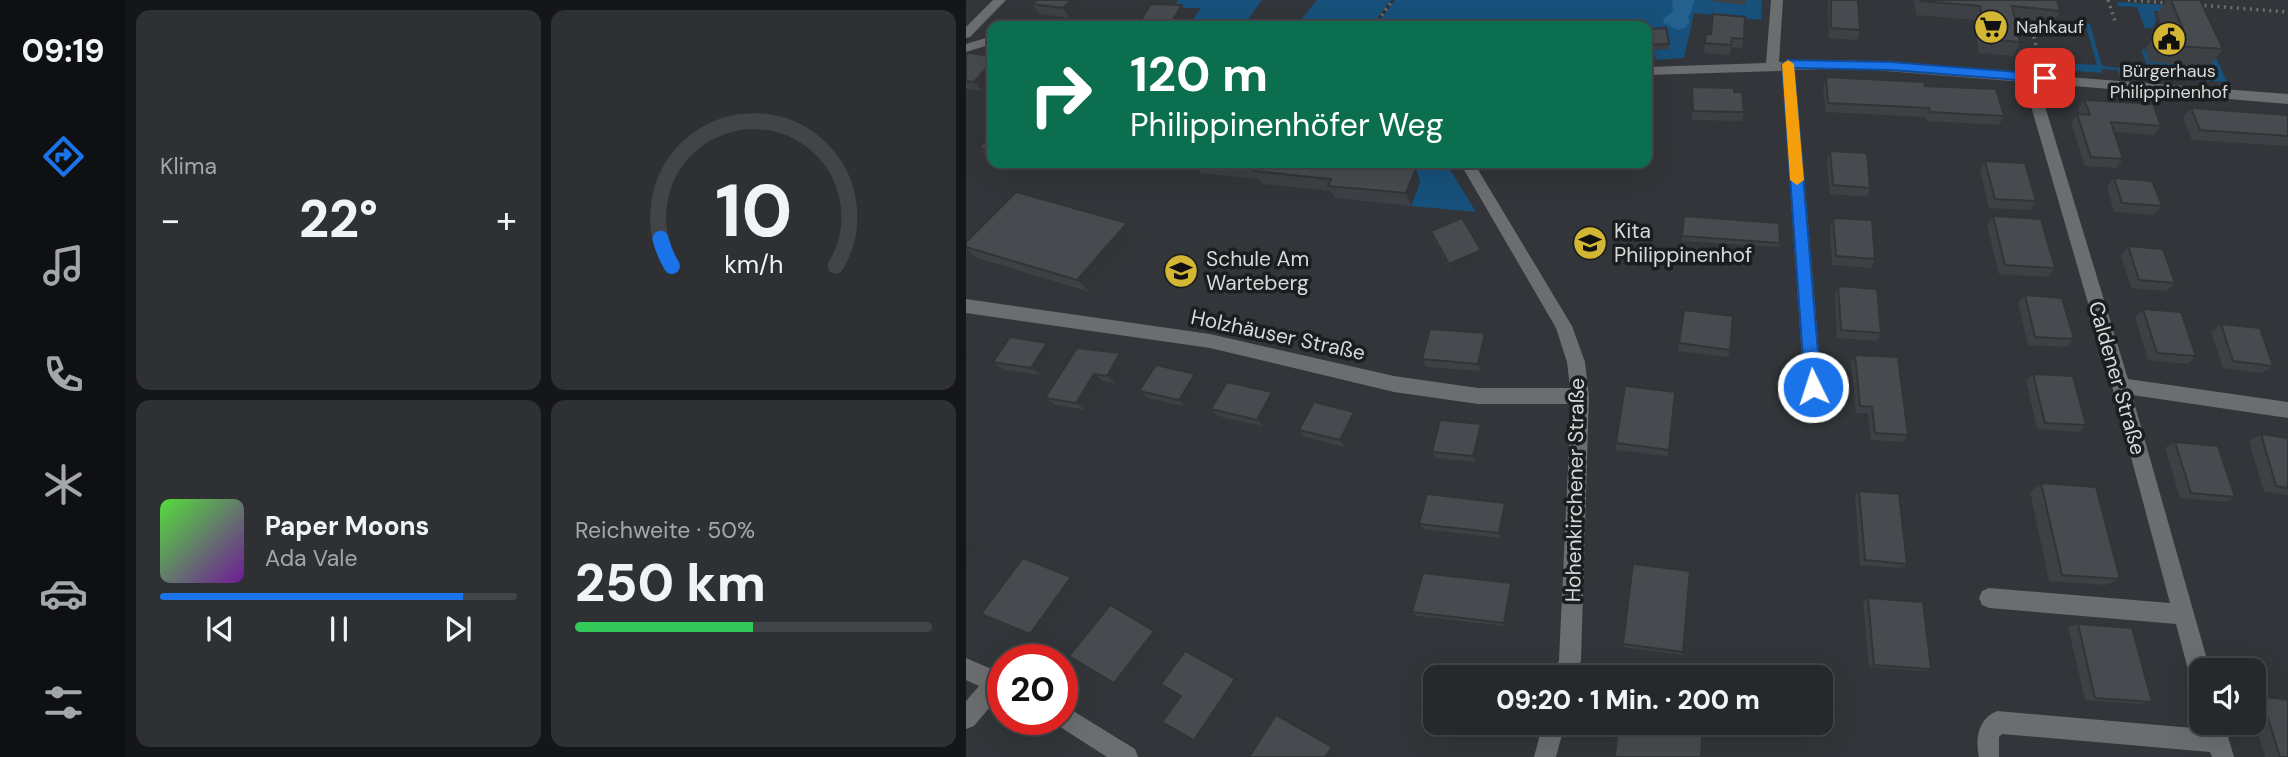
<!DOCTYPE html>
<html lang="de">
<head>
<meta charset="utf-8">
<style>
  body { margin:0; font-family:"DM Sans",sans-serif; background:#2e3033; color:#f1f3f6; height:100vh; display:flex; flex-direction:column; font-size:26px; white-space:nowrap }
  * { box-sizing:border-box; margin:0 }
  p { font-size:23px; color:#a4a6a9 }
  .icon { flex:none; width:38px; height:38px; fill:none; stroke:currentColor; stroke-width:2; stroke-linecap:round; stroke-linejoin:round }
  .map { position:relative; flex:1; overflow:hidden }
  .sheet { display:flex; flex-direction:column; gap:10px; padding:10px; background:#151618; width:840px }
  .sheet>* { flex:none }
  .banner { position:absolute; left:21px; top:21px; width:665px; height:147px; border-radius:14px; box-shadow:0 7px 28px #0002,0 0 0 2px #424447; background:#0b6e4f; color:#fff; overflow:hidden }
  .controls { position:absolute; left:1223px; top:658px; display:grid; gap:14px }
  .controls a { display:grid; place-items:center; width:77px; height:77px; border-radius:14px; background:#26282b; box-shadow:0 7px 28px #0002,0 0 0 2px #424447; font-size:35px }
  .speed { position:absolute; left:21px; top:644px; display:flex; gap:14px; font-size:35px; font-weight:700; text-align:center }
  .speed>* { display:grid; place-content:center; width:91px; height:91px; border-radius:50%; background:#26282b; box-shadow:0 7px 28px #0002,0 0 0 2px #424447; line-height:1 }
  .speed .limit { border:10px solid #d22; background:#fff; color:#111 }
  .pin { position:absolute; display:grid; place-items:center; width:60px; height:60px; color:#fff; margin:-30px; border-radius:14px; box-shadow:0 4px 10px #0006 }
  .me { position:absolute; width:77px; margin:-38px; rotate:356deg; stroke-linejoin:round; filter:drop-shadow(0 0 5px #0008) }
  .turn { display:flex; align-items:center; gap:24px; height:147px; padding:0 28px; font-size:32px }
  .turn .icon { width:91px; height:91px; stroke-width:2.5 }
  .turn b { display:block; font-size:49px; line-height:60px }
  .big { font-size:52px; font-weight:800; line-height:1.1 }
  .sheet .tile { flex:1; display:flex; flex-direction:column; justify-content:center; gap:10px; min-width:0; padding:0 24px; border-radius:14px; background:#2e3033 }
  .sheet .dial { align-items:center; gap:0 }
  .dial svg { height:182px; overflow:visible; fill:none; stroke:#424447; stroke-width:7; stroke-linecap:round; text-anchor:middle }
  .dial text { fill:#f1f3f6; stroke:none }
  .song { display:flex; align-items:center; gap:21px }
  .cover { width:84px; height:84px; border-radius:10px; background:linear-gradient(135deg,hsl(110 70% 55%),hsl(280 70% 35%)) }
  .played { height:7px; border-radius:4px; background:linear-gradient(90deg,#1a73e8 85%,#424447 85%) }
  .keys { display:flex; justify-content:space-around; direction:ltr }
  .heat { display:flex; justify-content:space-between; align-items:center; font-size:38px; direction:ltr }
  .charge { height:10px; border-radius:5px; background:linear-gradient(90deg,#34c759 50%,#424447 0) }
  .sheet .tiles { flex:1; display:grid; gap:10px; grid-template-columns:repeat(2,1fr) }
  .trip { position:absolute; left:457px; top:665px; width:410px; height:70px; border-radius:14px; background:#26282b; box-shadow:0 7px 28px #0002,0 0 0 2px #424447; font-weight:800; line-height:70px; text-align:center }
  main { display:flex; flex:1; min-height:0 }
  .dock { display:flex; flex-direction:column; width:126px; justify-content:space-around; align-items:center; background:#0f1011; color:#a4a6a9 }
  .dock .icon { width:49px; height:49px }
  .dock .selected { color:#1a73e8 }
  .dock b { font-size:32px; color:#f1f3f6 }
  .map>svg:first-child { display:block }
  .green { fill:#17517b }
  .forest { fill:#24618f }
  .lines { fill:none; stroke-linecap:round; stroke-linejoin:round }
  .path { stroke:#6b6e71; stroke-width:3.5; stroke-dasharray:2 4.5; stroke-linecap:butt }
  .minor { fill:#6b6d6f; fill-rule:evenodd }
  .wall { fill:#3d4044 }
  .shaded-wall { fill:#323437 }
  .building { fill:#474b4f; stroke:#323437; stroke-width:2 }
  .route { fill:#1a73e8; stroke:#114b97; stroke-width:2 }
  .slow { fill:#f59e0b }
  .labels { text-anchor:middle; stroke-width:7; stroke-linejoin:round; paint-order:stroke }
  .far-poi-label { font-size:18px; fill:#d7d9db; stroke:#1b1d1e; text-anchor:start }
  .poi-label { font-size:21px; fill:#d7d9db; stroke:#1b1d1e; text-anchor:start }
  .street-label { font-size:21px; fill:#d7d9db; stroke:#1b1d1e }
</style>
</head>
<body>
<main>
<nav class="dock">
<b>09:19</b>
<svg class="icon selected" aria-label="directions" viewBox="0 0 24 24"><path d="M12 3l9 9-9 9-9-9zM9 14v-3h6M13 9l2 2-2 2"/></svg>
<svg class="icon" aria-label="music" viewBox="0 0 24 24"><path d="M9 18V5l10-2v13"/><circle cx="6" cy="18" r="3"/><circle cx="16" cy="16" r="3"/></svg>
<svg class="icon" aria-label="phone" viewBox="0 0 24 24"><path d="M5 4h4l2 5-3 2q2 4 5 5l2-3 5 2v4C11 20 4 13 5 4z"/></svg>
<svg class="icon" aria-label="climate" viewBox="0 0 24 24"><path d="M12 3v18M4 7l16 10M4 17L20 7"/></svg>
<svg class="icon" aria-label="car" viewBox="0 0 24 24"><path d="M5 17H2v-5l4-1 3-4h7l3 4 3 1v5h-3M9 17h6M6 11h13"/><circle cx="7" cy="17" r="2"/><circle cx="17" cy="17" r="2"/></svg>
<svg class="icon" aria-label="filters" viewBox="0 0 24 24"><path d="M4 7h16M4 17h16"/><circle cx="9" cy="7" r="2"/><circle cx="15" cy="17" r="2"/></svg>
</nav>
<section class="sheet">
<div class="tiles">
<div class="tile"><p>Klima</p>
<div class="heat"><a>−</a><b class="big">22°</b><a>+</a></div>
</div>
<div class="tile dial"><svg viewBox="0 0 100 80">
<path d="M14 69A42 42 0 1 1 86 69"/>
<path d="M14 69A42 42 0 0 1 9 57" stroke="#1a73e8"/>
<text x="50" y="56" font-size="32" font-weight="700">10</text>
<text x="50" y="72" font-size="11">km/h</text>
</svg></div>
<div class="tile">
<div class="song"><i class="cover"></i><div><b>Paper Moons</b><p>Ada Vale</p></div></div>
<div class="played"></div>
<div class="keys"><svg class="icon" aria-label="previous" viewBox="0 0 24 24"><path d="M18 5L8 12l10 7zM5 5v14"/></svg><svg class="icon" aria-label="pause" viewBox="0 0 24 24"><path d="M8 5v14M16 5v14"/></svg><svg class="icon" aria-label="next" viewBox="0 0 24 24"><path d="M6 5l10 7-10 7zM19 5v14"/></svg></div>
</div>
<div class="tile"><p>Reichweite · 50%</p><b class="big">250 km</b><div class="charge"></div></div>
</div>
</section>
<div class="map">
<svg width="1322" height="757" viewBox="0 0 1322 757">
  <rect width="100%" height="100%" fill="#323539"/>
  <!-- green -->
  <g class="green">
    <path d="M212,0H296L277,26H222L235,8H207Z"/>
    <path d="M351,0H425L405,26H330Z"/>
    <path d="M429,0H796L795,20L728,13L718,58L690,60L687,50L703,49L681,34V26H410Z"/>
    <path d="M1151,2L1228,7L1231,13L1188,11L1190,20L1187,28H1179L1171,7L1152,6Z"/>
    <path d="M1232,17L1261,82L1187,77L1181,72L1179,66L1181,65L1175,49H1179L1184,63Z"/>
    <path d="M1119,23L1124,24L1136,66L1156,68L1159,74H1153L1152,70L1136,69V73L1098,70L1096,63L1131,65Z"/>
    <path d="M332,163H480L510,212L445,206L454,181Z"/>
  </g>
  <!-- forest -->
  <path class="forest" d="M706,0H729L722,18L724,21L720,27L712,30L697,23L698,18L707,11Z"/>
  <g class="lines">
    <!-- path -->
    <g class="path">
      <path d="M1142,0L1149,21"/>
      <path d="M1162,0L1202,3"/>
      <path d="M1232,5L1322,12"/>
      <path d="M408,26L427,0"/>
      <path d="M1047,29L1066,30L1074,60"/>
      <path d="M1095,62L1105,55"/>
    </g>
    <!-- minor -->
    <g class="minor">
      <path d="M27,0H40L4,37L0,38V27Z"/>
      <path d="M805,0H817L813,62L882,60L1322,94V104L1072,83L1162,379L1322,402V418L1166,395L1244,670H1236V692L1228,689L1225,681L1210,624L1023,608L1016,605L1013,598L1016,591L1023,588L1204,603L1146,386L1058,82L882,68L829,70L856,387L853,392L847,395L841,392L838,387L816,71L681,75V67L800,63Z"/>
      <path d="M26,36V44L0,52V44Z"/>
      <path d="M494,163H508L606,326L619,362L623,396L615,660L610,677H588L593,660L605,404H512L428,392L244,348L0,313V299L244,334L428,376L512,388H604L601,362L590,328Z"/>
      <path d="M0,658L37,674V696L34,695L8,726L0,729V701L13,686L0,680Z"/>
      <path d="M96,704L169,749L172,757H141L88,723L87,719H96Z"/>
      <path d="M1031,711L1238,729L1236,723H1258L1268,757H1246L1244,752L1036,734L1033,737V757H1013C1009,738 1012,719 1031,711Z"/>
      <path d="M577,723H599L590,757H568Z"/>
    </g>
  </g>
  <!-- wall -->
  <g class="wall">
    <path d="M105,0H116L118,3L104,18L74,14L66,4Z"/>
    <path d="M744,0H780V5L744,1Z"/>
    <path d="M862,0H892L894,30L891,40L863,38Z"/>
    <path d="M948,0H1091L1094,11L1087,25L1049,21L1054,42L1047,56L1013,53L1008,20L950,15Z"/>
    <path d="M1201,0H1234L1257,49L1243,67L1184,62L1179,49L1191,32H1199L1191,14Z"/>
    <path d="M216,5L221,15L214,26H177L174,21Z"/>
    <path d="M681,29L703,44V49L681,50Z"/>
    <path d="M740,34L778,39L776,48L765,47L764,55L738,53Z"/>
    <path d="M0,55L17,91L0,89Z"/>
    <path d="M860,77L959,86L1038,116L1033,125L960,121L959,117L860,112L857,87Z"/>
    <path d="M726,87L768,92L778,112L776,121L726,120Z"/>
    <path d="M1118,100L1195,126L1188,135L1148,132L1157,159L1150,168L1119,166L1105,123L1111,114H1114L1112,109Z"/>
    <path d="M1225,108L1322,115V146L1226,140L1217,117Z"/>
    <path d="M26,133V158L23,157L13,148Z"/>
    <path d="M864,151L904,188L901,197L864,194L861,160Z"/>
    <path d="M1019,161L1070,201L1064,210L1023,208L1014,170Z"/>
    <path d="M228,163H392L454,182L445,206L369,198L365,191L296,184L293,179L234,173Z"/>
    <path d="M530,163H557L549,171Z"/>
    <path d="M1148,178L1196,206L1188,215L1148,212L1141,187Z"/>
    <path d="M718,216L814,243L813,247L716,241Z"/>
    <path d="M1027,216L1089,268L1082,277L1033,274L1021,225Z"/>
    <path d="M867,218L909,259L905,268L866,265L864,226Z"/>
    <path d="M161,223L172,235L124,292L11,258L0,249V242Z"/>
    <path d="M465,231L515,250L518,258L486,272L468,240Z"/>
    <path d="M1162,246L1209,283L1200,291L1165,288L1155,255Z"/>
    <path d="M872,286L915,333L911,341L871,338L869,294Z"/>
    <path d="M1059,295L1108,339L1101,347L1062,345L1052,303Z"/>
    <path d="M1177,309L1230,356L1221,364L1182,360L1169,317Z"/>
    <path d="M718,310L764,350L762,357L712,351Z"/>
    <path d="M1255,324L1307,366L1296,373L1257,368L1245,332Z"/>
    <path d="M519,333L521,340L515,371L460,367L456,359Z"/>
    <path d="M91,351L75,375L38,370L27,362Z"/>
    <path d="M154,353L163,361L150,383L137,381L120,410L90,405L79,398Z"/>
    <path d="M889,355L942,435L937,442L905,440L902,413H890L885,362Z"/>
    <path d="M1067,374L1120,425L1112,432L1071,429L1060,381Z"/>
    <path d="M236,381L221,407L182,398L173,391Z"/>
    <path d="M306,392L312,399L297,426L252,416L245,409Z"/>
    <path d="M388,412L393,419L379,447L339,437L333,430Z"/>
    <path d="M517,430L510,462L469,458L466,452Z"/>
    <path d="M1295,434L1322,438V495L1298,492L1283,441Z"/>
    <path d="M1209,442L1269,497L1258,502L1214,498L1199,448Z"/>
    <path d="M650,443L703,450L702,456L650,450Z"/>
    <path d="M1075,483L1154,579L1140,585L1083,581L1064,492Z"/>
    <path d="M893,491L941,564L935,568L894,565L889,496Z"/>
    <path d="M539,503L541,508L535,538L457,529L453,524Z"/>
    <path d="M545,583L548,588L540,626L451,616L446,612Z"/>
    <path d="M902,598L965,669L959,671L903,667L897,602Z"/>
    <path d="M1112,624L1186,702L1174,704L1119,700L1102,627Z"/>
    <path d="M657,644L717,652L716,655L657,647Z"/>
    <path d="M1295,696L1322,757H1299L1288,722V697Z"/>
  </g>
  <!-- shaded-wall -->
  <g class="shaded-wall">
    <path d="M0,0H10L2,8L0,6Z"/>
    <path d="M105,0H116L118,3L104,18L97,8Z"/>
    <path d="M216,5L221,15L214,26H207L205,23Z"/>
    <path d="M26,62V81L17,91L8,82Z"/>
    <path d="M547,163H557L549,171Z"/>
    <path d="M450,168L454,182L445,206L440,193Z"/>
    <path d="M161,223L172,235L124,292L111,280Z"/>
    <path d="M515,250L518,258L486,272L483,264Z"/>
    <path d="M519,333L521,340L515,371L512,364Z"/>
    <path d="M81,343L91,351L75,375L65,368Z"/>
    <path d="M0,349L7,354L0,364Z"/>
    <path d="M154,353L163,361L150,383L141,376Z"/>
    <path d="M128,374L137,381L120,410L110,403Z"/>
    <path d="M229,374L236,381L221,407L213,400Z"/>
    <path d="M306,392L312,399L297,426L291,420Z"/>
    <path d="M388,412L393,419L379,447L374,440Z"/>
    <path d="M515,424L517,430L510,462L507,456Z"/>
    <path d="M539,503L541,508L535,538L533,533Z"/>
    <path d="M0,543L13,548L0,566Z"/>
    <path d="M105,577L116,581L76,637L64,634Z"/>
    <path d="M545,583L548,588L540,626L538,623Z"/>
    <path d="M144,605L154,609L198,634L159,686L148,683Z"/>
    <path d="M219,651L228,654L278,682L237,742L228,740Z"/>
    <path d="M310,715L317,717L372,748L367,757H359Z"/>
  </g>
  <!-- building -->
  <g class="building">
    <path d="M71,0H105L97,8L66,4Z"/>
    <path d="M865,0H892L894,30L865,28Z"/>
    <path d="M954,0H1091L1094,11L1046,6L1054,42L1020,39L1014,6L955,1Z"/>
    <path d="M1205,0H1234L1257,49L1196,45L1191,32L1219,34Z"/>
    <path d="M185,4L216,5L205,23L174,21Z"/>
    <path d="M747,14L779,17L778,39L766,38L765,45L739,43L740,34H745Z"/>
    <path d="M416,24L437,26H415Z"/>
    <path d="M700,28L703,44L681,45V29Z"/>
    <path d="M2,53L26,56V62L8,82L0,81V55Z"/>
    <path d="M860,77L958,82L959,86L1030,89L1038,116L964,112L963,108L862,103Z"/>
    <path d="M726,87L768,88V92H776L778,112L727,111Z"/>
    <path d="M1118,100L1187,104L1195,126L1145,122L1157,159L1125,157L1111,114L1124,115Z"/>
    <path d="M1225,108L1322,115V136L1234,130Z"/>
    <path d="M26,133V150L13,148Z"/>
    <path d="M864,151L901,153L904,188L867,185Z"/>
    <path d="M1019,161L1059,163L1070,201L1029,199Z"/>
    <path d="M256,163H392L450,168L440,193L362,186L365,179L288,171L291,166Z"/>
    <path d="M1148,178L1186,181L1196,206L1156,203Z"/>
    <path d="M50,192L161,223L111,280L0,247V242Z"/>
    <path d="M718,216L813,223L814,243L716,236Z"/>
    <path d="M1027,216L1075,219L1089,268L1039,265Z"/>
    <path d="M496,218L515,250L483,264L465,231Z"/>
    <path d="M867,218L906,220L909,259L870,256Z"/>
    <path d="M1162,246L1197,249L1209,283L1173,280Z"/>
    <path d="M872,286L911,289L915,333L875,330Z"/>
    <path d="M1059,295L1096,298L1108,339L1069,337Z"/>
    <path d="M1177,309L1215,312L1230,356L1191,353Z"/>
    <path d="M718,310L767,316L764,350L713,343Z"/>
    <path d="M1255,324L1294,328L1307,366L1267,361Z"/>
    <path d="M464,329L519,333L512,364L456,359Z"/>
    <path d="M44,337L81,343L65,368L27,362Z"/>
    <path d="M111,348L154,353L141,376L128,374L110,403L79,398Z"/>
    <path d="M889,355L932,357L942,435L909,433L906,407L894,406Z"/>
    <path d="M190,365L229,374L213,400L173,391Z"/>
    <path d="M1067,374L1107,376L1120,425L1079,423Z"/>
    <path d="M261,382L306,392L291,420L245,409Z"/>
    <path d="M659,386L709,392L703,450L650,443Z"/>
    <path d="M348,402L388,412L374,440L333,430Z"/>
    <path d="M474,420L515,424L507,456L466,452Z"/>
    <path d="M1295,434L1322,438V488L1310,486Z"/>
    <path d="M1209,442L1252,446L1269,497L1225,493Z"/>
    <path d="M1075,483L1130,487L1154,579L1096,575Z"/>
    <path d="M893,491L933,494L941,564L899,560Z"/>
    <path d="M461,494L539,503L533,533L453,524Z"/>
    <path d="M57,558L105,577L64,634L15,614Z"/>
    <path d="M667,564L724,571L717,652L657,644Z"/>
    <path d="M457,573L545,583L538,623L446,612Z"/>
    <path d="M902,598L957,602L965,669L908,665Z"/>
    <path d="M144,605L188,631L148,683L103,656Z"/>
    <path d="M1112,624L1166,628L1186,702L1129,698Z"/>
    <path d="M219,651L269,679L228,740L196,722L215,696L195,684Z"/>
    <path d="M494,668L549,675L548,677H492Z"/>
    <path d="M1295,696L1322,700V757H1314Z"/>
    <path d="M310,715L366,747L359,757H283Z"/>
    <path d="M652,723H737L735,757H649Z"/>
  </g>
  <!-- route -->
  <path class="route" d="M822,60L925,62L1079,74L1085,78L1079,82L925,70L828,68L855,387L853,392H841L839,387L816,64Z"/>
  <!-- slow -->
  <path class="slow" d="M822,60L828,64L838,180L831,185L824,180L816,64Z"/>
  <!-- icons -->
  <defs>
    <g id="supermarket-disc" transform="scale(1.75)"><circle r="9.5" fill="#d4b635" stroke="#1b1d1e"/><path d="M-6-5.5h2.5l.6 2H6L4.5 2H-2.5L-4.4-4H-6ZM-1.5 3.2a1.3 1.3 0 1 0 .1 0ZM3 3.2a1.3 1.3 0 1 0 .1 0Z" fill="#111"/></g>
    <g id="civic-disc" transform="scale(1.75)"><circle r="9.5" fill="#d4b635" stroke="#1b1d1e"/><path d="M-.6-6.5H3V-4.5H.6V-3L4-1V1h2V6H-6V1h2V-1L-.6-3ZM-1.2 2.5V6h2.4V2.5Z" fill="#111"/></g>
    <g id="school-disc" transform="scale(1.75)"><circle r="9.5" fill="#d4b635" stroke="#1b1d1e"/><path d="M0-5L7-2L0 1L-7-2ZM-4 1L0 2.5L4 1V4Q0 6-4 4Z" fill="#111"/></g>
  </defs>
  <g fill-rule="evenodd">
    <use href="#supermarket-disc" x="1025" y="27"/>
    <use href="#civic-disc" x="1203" y="39"/>
    <use href="#school-disc" x="624" y="243"/>
    <use href="#school-disc" x="215" y="271"/>
  </g>
  <g class="labels">
    <!-- far-poi labels -->
    <g class="far-poi-label">
      <text x="1050" y="33">Nahkauf</text>
      <text x="1203" y="77" text-anchor="middle">Bürgerhaus<tspan x="1203" dy="21">Philippinenhof</tspan></text>
    </g>
    <!-- poi labels -->
    <g class="poi-label">
      <text x="648" y="238">Kita<tspan x="648" dy="24">Philippinenhof</tspan></text>
      <text x="240" y="266">Schule Am<tspan x="240" dy="24">Warteberg</tspan></text>
    </g>
    <!-- street labels -->
    <g class="street-label">
      <text transform="translate(312 335) rotate(12)" y="7">Holzhäuser Straße</text>
      <text transform="translate(1151 378) rotate(74)" y="7">Caldener Straße</text>
      <text transform="translate(609 490) rotate(-89)" y="7">Hohenkirchener Straße</text>
    </g>
  </g>
</svg>
<div class="controls">
<a><svg class="icon" aria-label="sound" viewBox="0 0 24 24"><path d="M4 9h4l5-4v14l-5-4H4zM17 9q2 3 0 6"/></svg></a>
</div>
<div class="speed"><div class="limit">20</div></div>
<div class="pin" style="left:1079px;top:78px;background:#d93025"><svg class="icon" aria-label="arrive" viewBox="0 0 24 24"><path d="M6 21V4h12l-3 4 3 4H6"/></svg></div>
<svg class="me" style="left:847px;top:387px" viewBox="-20 -20 40 40"><circle r="17" fill="#1a73e8" stroke="#fff" stroke-width="3"/><path d="M0-11L8 9 0 5-8 9z" fill="#fff"/></svg>
<div class="trip">09:20 · 1 Min. · 200 m</div>
<div class="banner">
<div class="turn"><svg class="icon" aria-label="right" viewBox="0 0 24 24"><path d="M7 20v-9h11M14 6l5 5-5 5"/></svg><div><b>120 m</b>Philippinenhöfer Weg</div></div>
</div>
</div>
</main>
</body>
</html>
